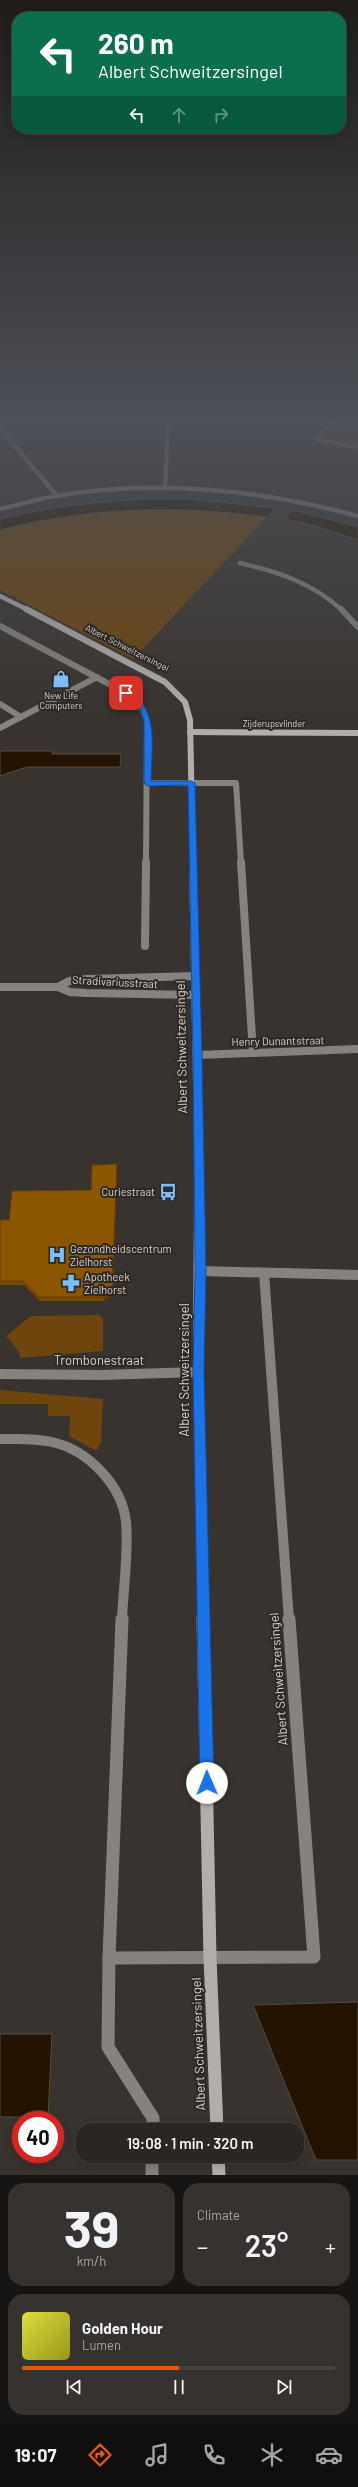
<!DOCTYPE html>
<html lang="en">
<head>
<meta charset="utf-8">
<style>
  body { margin:0; font-family:Barlow,sans-serif; background:#36322f; color:#f1f3f6; height:100vh; display:flex; flex-direction:column; font-size:15px; white-space:nowrap }
  * { box-sizing:border-box; margin:0 }
  p { font-size:13px; color:#a5a5a5 }
  .icon { flex:none; width:22px; height:22px; fill:none; stroke:currentColor; stroke-width:2; stroke-linecap:round; stroke-linejoin:round }
  .map { position:relative; height:2175px; overflow:hidden }
  .side { display:flex; flex-direction:column; gap:8px; padding:8px; background:#171513; flex:1 }
  .side>* { flex:none }
  .hud { position:absolute; left:12px; top:12px; width:334px; height:122px; border-radius:16px; box-shadow:0 2px 10px #0003,0 0 0 1px #464340; background:#0b6e4f; color:#fff; overflow:hidden }
  .speed { position:absolute; left:12px; top:2111px; display:flex; gap:8px; font-size:20px; font-weight:700; text-align:center }
  .speed>* { display:grid; place-content:center; width:52px; height:52px; border-radius:50%; background:#2a2622; box-shadow:0 2px 10px #0003,0 0 0 1px #464340; line-height:1 }
  .speed .limit { border:6px solid #d22; background:#fff; color:#111 }
  .pin { position:absolute; display:grid; place-items:center; width:34px; height:34px; color:#fff; margin:-17px; border-radius:8px; box-shadow:0 2px 6px #0006 }
  .me { position:absolute; width:44px; margin:-22px; rotate:359deg; stroke-linejoin:round; filter:drop-shadow(0 0 3px #0008) }
  .turn { display:flex; align-items:center; gap:14px; height:84px; padding:0 20px; font-size:18px }
  .turn .icon { width:52px; height:52px; stroke-width:2.5 }
  .turn b { display:block; font-size:28px; line-height:34px }
  .lanes { display:flex; align-items:center; height:38px; padding:0 20px; background:#0003; justify-content:center; gap:20px; direction:ltr }
  .lanes .off { opacity:.35 }
  .big { font-size:30px; font-weight:600; line-height:1.1 }
  .side .tile { flex:1; display:flex; flex-direction:column; justify-content:center; gap:6px; min-width:0; padding:0 14px; border-radius:16px; background:#36322f }
  .side .dial { align-items:center; gap:0 }
  .dial b { font-size:52px; line-height:1 }
  .song { display:flex; align-items:center; gap:12px }
  .cover { width:48px; height:48px; border-radius:6px; background:linear-gradient(135deg,hsl(60 70% 55%),hsl(60 70% 35%)) }
  .played { height:4px; border-radius:2px; background:linear-gradient(90deg,#ea580c 50%,#464340 50%) }
  .keys { display:flex; justify-content:space-around; direction:ltr }
  .heat { display:flex; justify-content:space-between; align-items:center; font-size:22px; direction:ltr }
  .side .tiles { flex:1; display:grid; gap:8px; grid-template-columns:1fr 1fr }
  .tile:last-child { grid-column:span 2 }
  .trip { position:absolute; left:76px; top:2123px; width:228px; height:40px; border-radius:16px; background:#2a2622; box-shadow:0 2px 10px #0003,0 0 0 1px #464340; font-weight:600; line-height:40px; text-align:center }
  .dock { display:flex; height:64px; justify-content:space-around; align-items:center; background:#110f0e; color:#a5a5a5 }
  .dock .icon { width:28px; height:28px }
  .dock .on { color:#ea580c }
  .dock b { font-size:18px; color:#f1f3f6 }
  .map>svg:first-child { display:block }
  .green { fill:#6e450c }
  .water { fill:#241300; stroke:#594c3e }
  .lines { fill:none; stroke-linecap:round; stroke-linejoin:round }
  .street-far4 { stroke:#85827f; stroke-width:4.5 }
  .street-far3 { stroke:#85827f; stroke-width:6 }
  .street-far2 { stroke:#85827f; stroke-width:8 }
  .street-far1 { stroke:#85827f; stroke-width:10 }
  .street { stroke:#85827f; stroke-width:13 }
  .secondary-far4 { stroke:#b2aeaa; stroke-width:4.5 }
  .secondary-far3 { stroke:#b2aeaa; stroke-width:6 }
  .secondary-far2 { stroke:#b2aeaa; stroke-width:8 }
  .secondary-far1 { stroke:#b2aeaa; stroke-width:10 }
  .secondary { stroke:#b2aeaa; stroke-width:13 }
  .wall { fill:#784a00 }
  .shaded-wall { fill:#623c00 }
  .building { fill:#8c5600; stroke:#623c00 }
  .route { fill:#1a73e8; stroke:#114b97 }
  .labels { text-anchor:middle; stroke-width:4; stroke-linejoin:round; paint-order:stroke }
  .far-street-label { font-size:9px; fill:#d5d2ce; stroke:#2e2924 }
  .far-poi-label { font-size:9px; fill:#d5d2ce; stroke:#2e2924 }
  .street-label { font-size:11px; fill:#d5d2ce; stroke:#2e2924 }
  .poi-label { font-size:11px; fill:#d5d2ce; stroke:#2e2924; text-anchor:start }
  .near-street-label { font-size:13px; fill:#d5d2ce; stroke:#2e2924 }
</style>
</head>
<body>
<div class="map">
<svg width="358" height="2175" viewBox="0 0 358 2175">
  <rect width="100%" height="100%" fill="#38332e"/>
  <!-- green -->
  <g class="green">
    <path d="M356,415H358V444L322,438L335,424L351,421Z"/>
    <path d="M145,509H188L267,517L133,659L0,590V530L68,516Z"/>
    <path d="M99,1315L103,1319V1351L20,1358L19,1352L6,1336L31,1316Z"/>
    <path d="M0,1390L103,1399L101,1442L96,1451L69,1436L70,1416H48V1404H0Z"/>
  </g>
  <!-- water -->
  <g class="water">
    <path d="M143,499H190L276,508L267,517C176,505 89,507 0,530V519C47,507 95,502 143,499Z"/>
    <path d="M293,510L358,527V540L312,525L285,519Z"/>
    <path d="M0,751H52V754H121L120,767H27L0,776Z"/>
    <path d="M358,2002V2160H316L253,2005Z"/>
    <path d="M0,2034H52L48,2117H0Z"/>
  </g>
  <g class="lines">
    <!-- street-far4 -->
    <g class="street-far4">
      <path d="M350,415L348,418L332,422L315,439L358,447"/>
      <path d="M0,428L57,496"/>
      <path d="M165,488L169,415"/>
      <path d="M0,509C19,505 37,499 56,496C157,479 260,490 358,516"/>
      <path d="M240,563C279,572 312,583 342,610"/>
    </g>
    <!-- street-far3 -->
    <g class="street-far3">
      <path d="M341,609L358,627"/>
      <path d="M0,626L126,693L140,704L147,720L146,863"/>
      <path d="M0,704L21,717"/>
      <path d="M0,728L97,677"/>
      <path d="M147,783H236L241,863"/>
    </g>
    <!-- street-far2 -->
    <g class="street-far2">
      <path d="M241,862L253,1053"/>
      <path d="M145,946L146,862"/>
      <path d="M0,987H58L70,992L86,993L196,995"/>
      <path d="M58,987L69,981L87,979L196,976"/>
      <path d="M198,1055L358,1049"/>
    </g>
    <!-- street-far1 -->
    <g class="street-far1">
      <path d="M200,1271L358,1275"/>
      <path d="M264,1273L289,1620"/>
      <path d="M0,1374L101,1375L198,1372"/>
      <path d="M0,1439C17,1439 35,1438 52,1442C88,1450 122,1485 126,1522C129,1550 123,1591 122,1620"/>
    </g>
    <!-- street -->
    <g class="street">
      <path d="M122,1619L109,1958L108,2047L153,2118V2130"/>
      <path d="M109,1958L314,1957L289,1619"/>
      <path d="M152,2156V2175"/>
    </g>
    <!-- secondary-far4 -->
    <path class="secondary-far4" d="M0,596L28,610"/>
    <!-- secondary-far3 -->
    <g class="secondary-far3">
      <path d="M26,609L165,682L185,702L190,720L193,863"/>
      <path d="M190,732L358,733"/>
    </g>
    <!-- secondary-far2 -->
    <path class="secondary-far2" d="M193,862L199,1192"/>
    <!-- secondary-far1 -->
    <path class="secondary-far1" d="M199,1191L198,1372L203,1620"/>
    <!-- secondary -->
    <g class="secondary">
      <path d="M203,1619L210,1957L217,2130"/>
      <path d="M218,2156L219,2175"/>
    </g>
  </g>
  <!-- wall -->
  <path class="wall" d="M117,1164L113,1294L104,1301H40L24,1285H0V1222L9,1220L91,1190Z"/>
  <!-- shaded-wall -->
  <path class="shaded-wall" d="M117,1164L113,1294L104,1301L103,1297Z"/>
  <!-- building -->
  <path class="building" d="M117,1164L112,1290L103,1297H39L23,1281H0V1220H9L12,1191L91,1190L92,1165Z"/>
  <!-- sky -->
  <linearGradient id="sky" x2="0" y2="1"><stop stop-color="#1f1c19"/><stop offset="0.58" stop-color="#4d5057"/><stop offset="1" stop-color="#4d5057" stop-opacity="0"/></linearGradient>
  <rect width="358" height="720" fill="url(#sky)"/>
  <!-- route -->
  <path class="route" d="M124,691C129,691 131,693 135,696C159,715 151,753 151,781H191L195,783L202,1055L206,1271L204,1372L214,1783L212,1788L207,1790L202,1788L200,1783L193,1372L195,1271L193,1055L188,785L147,786L144,783V720L139,706L124,694Z"/>
  <!-- icons -->
  <defs>
    <g id="shop-bare" transform="scale(1.38)"><path d="M-5-2.5h2.3a2.7 3.5 0 0 1 5.4 0H5L5.5 6h-11ZM-1.5-2.5h3a1.5 2.3 0 0 0-3 0Z" fill="#7ebdf9" stroke="#2e2924" stroke-width="2.5" paint-order="stroke"/></g>
    <g id="bus-bare" transform="scale(1.38)"><path d="M-5-6H5V4H4V6H2V4H-2V6H-4V4H-5ZM-3.5-4V0h7V-4ZM-3.5 1.2v1.5H-2V1.2ZM2 1.2v1.5H3.5V1.2Z" fill="#7ebdf9" stroke="#2e2924" stroke-width="2.5" paint-order="stroke"/></g>
    <g id="hospital-bare" transform="scale(1.38)"><path d="M-5-5h3v3.5h4V-5h3V5h-3V1.5h-4V5h-3Z" fill="#7ebdf9" stroke="#2e2924" stroke-width="2.5" paint-order="stroke"/></g>
    <g id="pharmacy-bare" transform="scale(1.38)"><path d="M-2-6h4v4h4v4h-4v4h-4v-4h-4v-4h4Z" fill="#7ebdf9" stroke="#2e2924" stroke-width="2.5" paint-order="stroke"/></g>
  </defs>
  <g fill-rule="evenodd">
    <use href="#shop-bare" x="61" y="679"/>
    <use href="#bus-bare" x="168" y="1192"/>
    <use href="#hospital-bare" x="57" y="1255"/>
    <use href="#pharmacy-bare" x="71" y="1283"/>
  </g>
  <g class="labels">
    <!-- far-street labels -->
    <g class="far-street-label">
      <text transform="translate(127 648) rotate(27)" y="3">Albert Schweitzersingel</text>
      <text x="274" y="727">Zijderupsvlinder</text>
    </g>
    <!-- far-poi labels -->
    <g class="far-poi-label">
      <text x="61" y="699">New Life<tspan x="61" dy="10">Computers</tspan></text>
    </g>
    <!-- street labels -->
    <g class="street-label">
      <text transform="translate(115 982) rotate(3)" y="4">Stradivariusstraat</text>
      <text transform="translate(278 1041) rotate(-1)" y="4">Henry Dunantstraat</text>
    </g>
    <!-- poi labels -->
    <g class="poi-label">
      <text x="155" y="1196" text-anchor="end">Curiestraat</text>
      <text x="70" y="1253">Gezondheidscentrum<tspan x="70" dy="13">Zielhorst</tspan></text>
      <text x="84" y="1281">Apotheek<tspan x="84" dy="13">Zielhorst</tspan></text>
    </g>
    <!-- near-street labels -->
    <g class="near-street-label">
      <text transform="translate(181 1047) rotate(-91)" y="5">Albert Schweitzersingel</text>
      <text x="99" y="1365">Trombonestraat</text>
      <text transform="translate(184 1370) rotate(-90)" y="5">Albert Schweitzersingel</text>
      <text transform="translate(278 1679) rotate(-94)" y="5">Albert Schweitzersingel</text>
      <text transform="translate(198 2044) rotate(-92)" y="5">Albert Schweitzersingel</text>
    </g>
  </g>
</svg>
<div class="speed"><div class="limit">40</div></div>
<div class="pin" style="left:126px;top:693px;background:#d93025"><svg class="icon" aria-label="arrive" viewBox="0 0 24 24"><path d="M6 21V4h12l-3 4 3 4H6"/></svg></div>
<svg class="me" style="left:207px;top:1783px" viewBox="-20 -20 40 40"><circle r="19" fill="#fff"/><path d="M0-13L10 11 0 6-10 11z" fill="#1a73e8"/></svg>
<div class="trip">19:08 · 1 min · 320 m</div>
<div class="hud">
<div class="turn"><svg class="icon" aria-label="left" viewBox="0 0 24 24"><path d="M17 20v-9H6M10 6l-5 5 5 5"/></svg><div><b>260 m</b>Albert Schweitzersingel</div></div>
<div class="lanes"><svg class="icon" aria-label="left" viewBox="0 0 24 24"><path d="M17 20v-9H6M10 6l-5 5 5 5"/></svg><svg class="icon off" aria-label="ahead" viewBox="0 0 24 24"><path d="M12 20V5M6 11l6-6 6 6"/></svg><svg class="icon off" aria-label="right" viewBox="0 0 24 24"><path d="M7 20v-9h11M14 6l5 5-5 5"/></svg></div>
</div>
</div>
<section class="side">
<div class="tiles">
<div class="tile dial"><b>39</b><p>km/h</p></div>
<div class="tile"><p>Climate</p>
<div class="heat"><a>−</a><b class="big">23°</b><a>+</a></div>
</div>
<div class="tile">
<div class="song"><i class="cover"></i><div><b>Golden Hour</b><p>Lumen</p></div></div>
<div class="played"></div>
<div class="keys"><svg class="icon" aria-label="previous" viewBox="0 0 24 24"><path d="M18 5L8 12l10 7zM5 5v14"/></svg><svg class="icon" aria-label="pause" viewBox="0 0 24 24"><path d="M8 5v14M16 5v14"/></svg><svg class="icon" aria-label="next" viewBox="0 0 24 24"><path d="M6 5l10 7-10 7zM19 5v14"/></svg></div>
</div>
</div>
</section>
<nav class="dock">
<b>19:07</b>
<svg class="icon on" aria-label="directions" viewBox="0 0 24 24"><path d="M12 3l9 9-9 9-9-9zM9 14v-3h6M13 9l2 2-2 2"/></svg>
<svg class="icon" aria-label="music" viewBox="0 0 24 24"><path d="M9 18V5l10-2v13"/><circle cx="6" cy="18" r="3"/><circle cx="16" cy="16" r="3"/></svg>
<svg class="icon" aria-label="phone" viewBox="0 0 24 24"><path d="M5 4h4l2 5-3 2q2 4 5 5l2-3 5 2v4C11 20 4 13 5 4z"/></svg>
<svg class="icon" aria-label="climate" viewBox="0 0 24 24"><path d="M12 3v18M4 7l16 10M4 17L20 7"/></svg>
<svg class="icon" aria-label="car" viewBox="0 0 24 24"><path d="M5 17H2v-5l4-1 3-4h7l3 4 3 1v5h-3M9 17h6M6 11h13"/><circle cx="7" cy="17" r="2"/><circle cx="17" cy="17" r="2"/></svg>
</nav>
</body>
</html>
